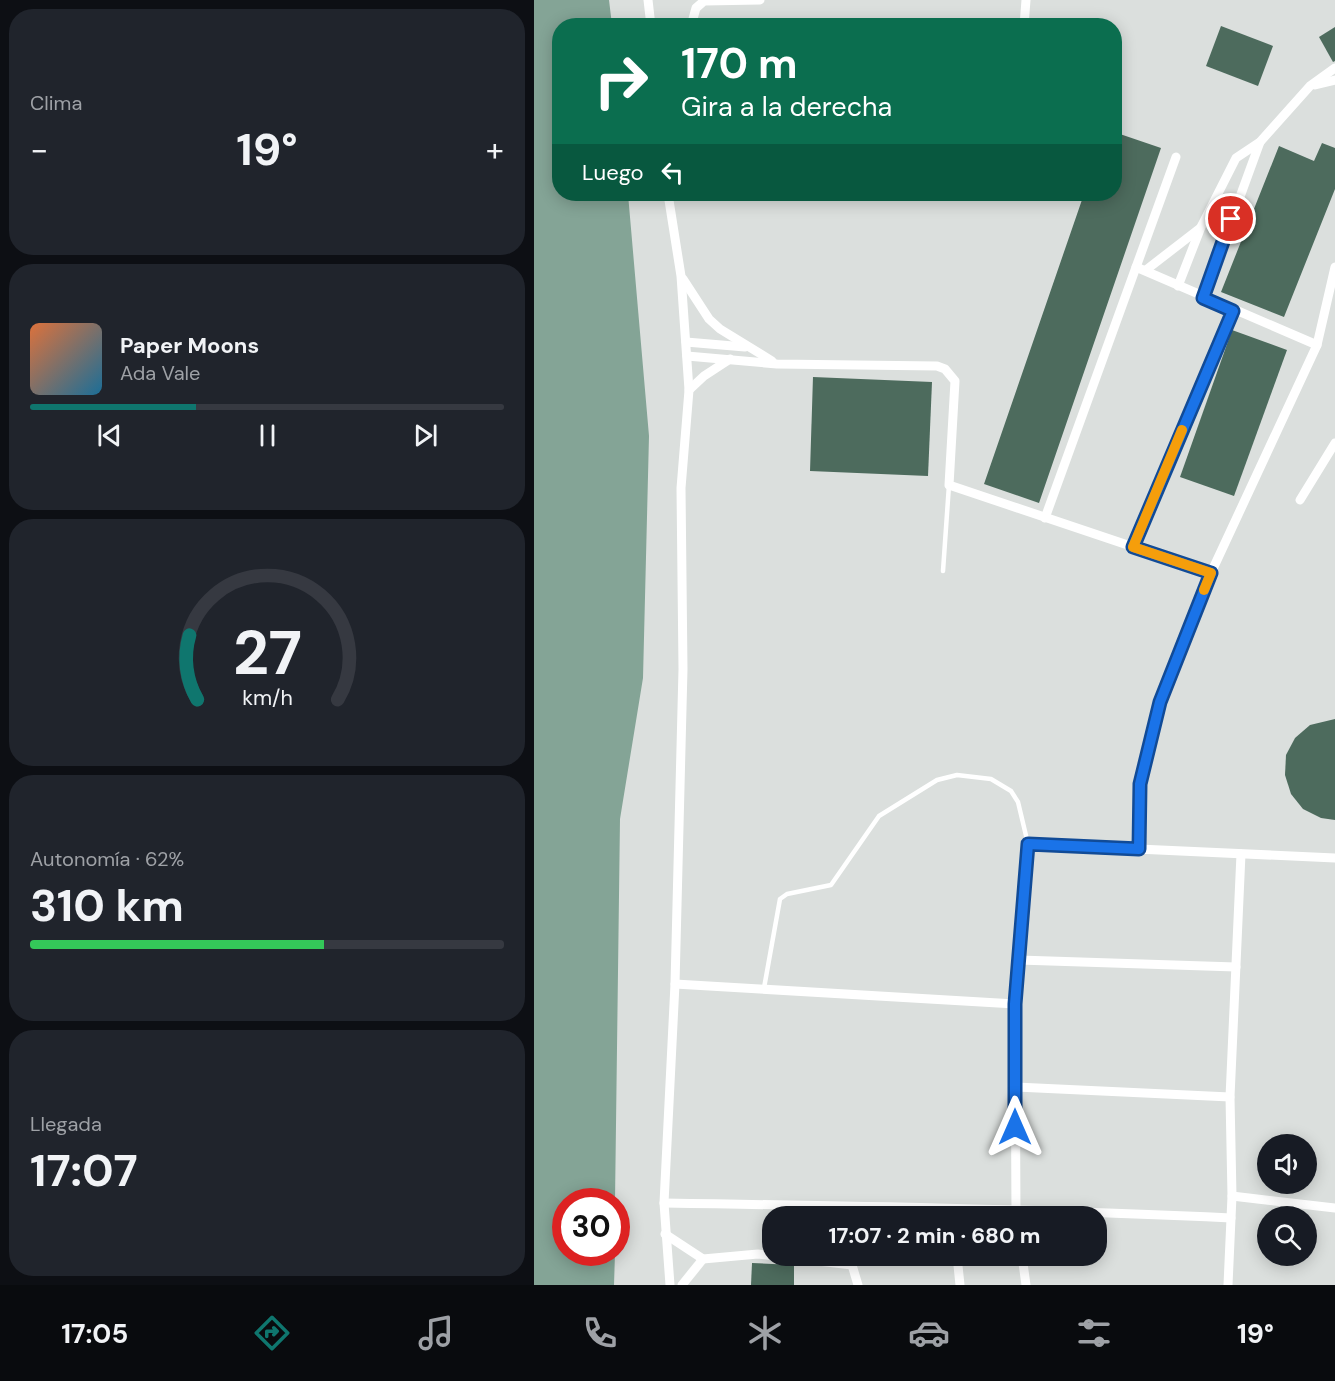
<!DOCTYPE html>
<html lang="es">
<head>
<meta charset="utf-8">
<style>
  body { margin:0; font-family:"DM Sans",sans-serif; background:#20242c; color:#f1f3f6; height:100vh; display:flex; flex-direction:column; font-size:22px; white-space:nowrap }
  * { box-sizing:border-box; margin:0 }
  p { font-size:20px; color:#9ea1a6 }
  .icon { flex:none; width:33px; height:33px; fill:none; stroke:currentColor; stroke-width:2; stroke-linecap:round; stroke-linejoin:round }
  .map { position:relative; flex:1; overflow:hidden }
  .drawer { display:flex; flex-direction:column; gap:9px; padding:9px; background:#0d0f14; width:534px }
  .drawer>* { flex:none }
  .guide { position:absolute; left:18px; top:18px; width:570px; height:183px; border-radius:24px; box-shadow:0 3px 15px #0003; background:#0b6e4f; color:#fff; overflow:hidden }
  .tools { position:absolute; left:723px; top:1134px; display:grid; gap:12px }
  .tools a { display:grid; place-items:center; width:60px; height:60px; border-radius:50%; background:#171b24; box-shadow:0 3px 15px #0003; font-size:30px }
  .speed { position:absolute; left:18px; top:1188px; display:flex; gap:12px; font-size:30px; font-weight:700; text-align:center }
  .speed>* { display:grid; place-content:center; width:78px; height:78px; border-radius:50%; background:#171b24; box-shadow:0 3px 15px #0003; line-height:1 }
  .speed .limit { border:9px solid #d22; background:#fff; color:#111 }
  .pin { position:absolute; display:grid; place-items:center; width:51px; height:51px; color:#fff; margin:-26px; border:3px solid #fff; border-radius:50%; box-shadow:0 2px 6px #0007 }
  .me { position:absolute; width:66px; margin:-33px; rotate:0deg; stroke-linejoin:round; filter:drop-shadow(0 0 4px #0008) }
  .turn { display:flex; align-items:center; gap:21px; height:126px; padding:0 30px; font-size:27px }
  .turn .icon { width:78px; height:78px; stroke-width:2.5 }
  .turn b { display:block; font-size:42px; line-height:51px }
  .then { display:flex; align-items:center; height:57px; padding:0 30px; background:#0003; gap:12px; font-size:22px }
  .big { font-size:45px; font-weight:700; line-height:1.1 }
  .drawer .card { flex:1; display:flex; flex-direction:column; justify-content:center; gap:9px; min-width:0; padding:0 21px; border-radius:24px; background:#20242c }
  .drawer .dial { align-items:center; gap:0 }
  .dial svg { height:156px; overflow:visible; fill:none; stroke:#363941; stroke-width:7; stroke-linecap:round; text-anchor:middle }
  .dial text { fill:#f1f3f6; stroke:none }
  .song { display:flex; align-items:center; gap:18px }
  .cover { width:72px; height:72px; border-radius:9px; background:linear-gradient(135deg,hsl(20 70% 55%),hsl(200 70% 35%)) }
  .played { height:6px; border-radius:3px; background:linear-gradient(90deg,#0f766e 35%,#363941 35%) }
  .keys { display:flex; justify-content:space-around; direction:ltr }
  .heat { display:flex; justify-content:space-between; align-items:center; font-size:33px; direction:ltr }
  .charge { height:9px; border-radius:4px; background:linear-gradient(90deg,#34c759 62%,#363941 0) }
  .trip { position:absolute; left:228px; top:1206px; width:345px; height:60px; border-radius:24px; background:#171b24; box-shadow:0 3px 15px #0003; font-weight:700; line-height:60px; text-align:center }
  .tab-bar { display:flex; height:96px; justify-content:space-around; align-items:center; background:#090b0e; color:#9ea1a6 }
  .tab-bar .icon { width:42px; height:42px }
  .tab-bar .selected { color:#0f766e }
  .tab-bar b { font-size:27px; color:#f1f3f6 }
  main { display:flex; flex:1; min-height:0 }
  .map>svg:first-child { display:block }
  .water { fill:#84a496 }
  .building { fill:#4d6b5d }
  .lines { fill:none; stroke-linecap:round; stroke-linejoin:round }
  .lane { stroke:#fff; stroke-width:4.5 }
  .street { stroke:#fff; stroke-width:9 }
  .route-casing { stroke:#114b97; stroke-width:15 }
  .route { stroke:#1a73e8; stroke-width:10 }
  .slow { stroke:#f59e0b; stroke-width:10 }
</style>
</head>
<body>
<main>
<section class="drawer">
<div class="card"><p>Clima</p>
<div class="heat"><a>−</a><b class="big">19°</b><a>+</a></div>
</div>
<div class="card">
<div class="song"><i class="cover"></i><div><b>Paper Moons</b><p>Ada Vale</p></div></div>
<div class="played"></div>
<div class="keys"><svg class="icon" aria-label="previous" viewBox="0 0 24 24"><path d="M18 5L8 12l10 7zM5 5v14"/></svg><svg class="icon" aria-label="pause" viewBox="0 0 24 24"><path d="M8 5v14M16 5v14"/></svg><svg class="icon" aria-label="next" viewBox="0 0 24 24"><path d="M6 5l10 7-10 7zM19 5v14"/></svg></div>
</div>
<div class="card dial"><svg viewBox="0 0 100 80">
<path d="M14 69A42 42 0 1 1 86 69"/>
<path d="M14 69A42 42 0 0 1 10 36" stroke="#0f766e"/>
<text x="50" y="56" font-size="32" font-weight="700">27</text>
<text x="50" y="72" font-size="11">km/h</text>
</svg></div>
<div class="card"><p>Autonomía · 62%</p><b class="big">310 km</b><div class="charge"></div></div>
<div class="card"><p>Llegada</p><b class="big">17:07</b></div>
</section>
<div class="map">
<svg width="801" height="1285" viewBox="0 0 801 1285">
  <rect width="100%" height="100%" fill="#dbdfdd"/>
  <!-- water -->
  <path class="water" d="M0,0H75L78,25L26,26V194H94L115,436L109,678L86,819L81,1201L32,1202V1252L81,1253L80,1285H0Z"/>
  <!-- building -->
  <g class="building">
    <path d="M687,26L739,46L724,86L672,66Z"/>
    <path d="M801,27V61L799,62L785,37Z"/>
    <path d="M580,132L627,148L505,503L450,484L550,194H580Z"/>
    <path d="M788,143L801,148V189L750,317L687,292L745,146L780,161Z"/>
    <path d="M698,330L753,350L700,496L646,477Z"/>
    <path d="M279,377L398,382L394,476L276,471Z"/>
    <path d="M801,719V820L787,818L769,809L757,794L751,775L752,755L761,738L776,725Z"/>
    <path d="M218,1263L260,1265V1285H217Z"/>
  </g>
  <g class="lines">
    <!-- lane -->
    <g class="lane">
      <path d="M409,571L415,485"/>
      <path d="M230,988L246,899L253,894L297,885L345,816L403,780L423,775L457,779L477,791L484,802L494,844"/>
    </g>
    <!-- street -->
    <g class="street">
      <path d="M114,0L117,26"/>
      <path d="M157,26L162,8L170,1L226,0"/>
      <path d="M490,26L492,0"/>
      <path d="M781,85L801,80"/>
      <path d="M134,194L147,276L155,390L147,488L149,669L141,984L130,1203L136,1285"/>
      <path d="M602,267L783,345"/>
      <path d="M612,270L665,229"/>
      <path d="M149,279L175,319L186,329L238,361"/>
      <path d="M644,286L667,227L702,158L726,142L776,86L801,68"/>
      <path d="M669,298L726,142"/>
      <path d="M152,342L211,347"/>
      <path d="M153,356L243,364L403,366L411,369L421,381L415,485L677,573"/>
      <path d="M155,390L170,376L196,359"/>
      <path d="M766,500L801,443"/>
      <path d="M511,518L642,157"/>
      <path d="M599,547L699,311"/>
      <path d="M605,849L606,784L626,702L677,573L783,345L801,267"/>
      <path d="M485,960L702,967"/>
      <path d="M141,984L481,1004"/>
      <path d="M481,1087L696,1097"/>
      <path d="M698,1196L801,1208"/>
      <path d="M130,1203C319,1206 508,1209 697,1218"/>
      <path d="M482,1216L481,1004L494,844L801,858"/>
      <path d="M131,1234L169,1259L224,1254L318,1265L320,1256"/>
      <path d="M423,1256L426,1285"/>
      <path d="M488,1256L492,1285"/>
      <path d="M318,1265L324,1285"/>
      <path d="M148,1285L169,1259"/>
      <path d="M694,1285L698,1196L696,1097L707,854"/>
    </g>
  </g>
  <g class="lines">
    <!-- route casing -->
    <g class="route-casing">
      <path id="route" d="M481,1127V1004L494,844L605,849L606,784L626,702L677,573L599,547L699,311L669,298L697,219"/>
    </g>
    <!-- route -->
    <use href="#route" class="route"/>
    <!-- slow -->
    <path class="slow" d="M648,430L599,547L677,573L670,590"/>
  </g>
</svg>
<div class="tools">
<a><svg class="icon" aria-label="sound" viewBox="0 0 24 24"><path d="M4 9h4l5-4v14l-5-4H4zM17 9q2 3 0 6"/></svg></a>
<a><svg class="icon" aria-label="search" viewBox="0 0 24 24"><circle cx="10" cy="10" r="6"/><path d="M15 15l6 6"/></svg></a>
</div>
<div class="speed"><div class="limit">30</div></div>
<div class="pin" style="left:697px;top:219px;background:#d93025"><svg class="icon" aria-label="arrive" viewBox="0 0 24 24"><path d="M6 21V4h12l-3 4 3 4H6"/></svg></div>
<svg class="me" style="left:481px;top:1127px" viewBox="-20 -20 40 40"><path d="M0-17L14 15 0 8-14 15z" fill="#1a73e8" stroke="#fff" stroke-width="4"/></svg>
<div class="trip">17:07 · 2 min · 680 m</div>
<div class="guide">
<div class="turn"><svg class="icon" aria-label="right" viewBox="0 0 24 24"><path d="M7 20v-9h11M14 6l5 5-5 5"/></svg><div><b>170 m</b>Gira a la derecha</div></div>
<div class="then">Luego<svg class="icon" aria-label="left" viewBox="0 0 24 24"><path d="M17 20v-9H6M10 6l-5 5 5 5"/></svg></div>
</div>
</div>
</main>
<nav class="tab-bar">
<b>17:05</b>
<svg class="icon selected" aria-label="directions" viewBox="0 0 24 24"><path d="M12 3l9 9-9 9-9-9zM9 14v-3h6M13 9l2 2-2 2"/></svg>
<svg class="icon" aria-label="music" viewBox="0 0 24 24"><path d="M9 18V5l10-2v13"/><circle cx="6" cy="18" r="3"/><circle cx="16" cy="16" r="3"/></svg>
<svg class="icon" aria-label="phone" viewBox="0 0 24 24"><path d="M5 4h4l2 5-3 2q2 4 5 5l2-3 5 2v4C11 20 4 13 5 4z"/></svg>
<svg class="icon" aria-label="climate" viewBox="0 0 24 24"><path d="M12 3v18M4 7l16 10M4 17L20 7"/></svg>
<svg class="icon" aria-label="car" viewBox="0 0 24 24"><path d="M5 17H2v-5l4-1 3-4h7l3 4 3 1v5h-3M9 17h6M6 11h13"/><circle cx="7" cy="17" r="2"/><circle cx="17" cy="17" r="2"/></svg>
<svg class="icon" aria-label="filters" viewBox="0 0 24 24"><path d="M4 7h16M4 17h16"/><circle cx="9" cy="7" r="2"/><circle cx="15" cy="17" r="2"/></svg>
<b>19°</b>
</nav>
</body>
</html>
